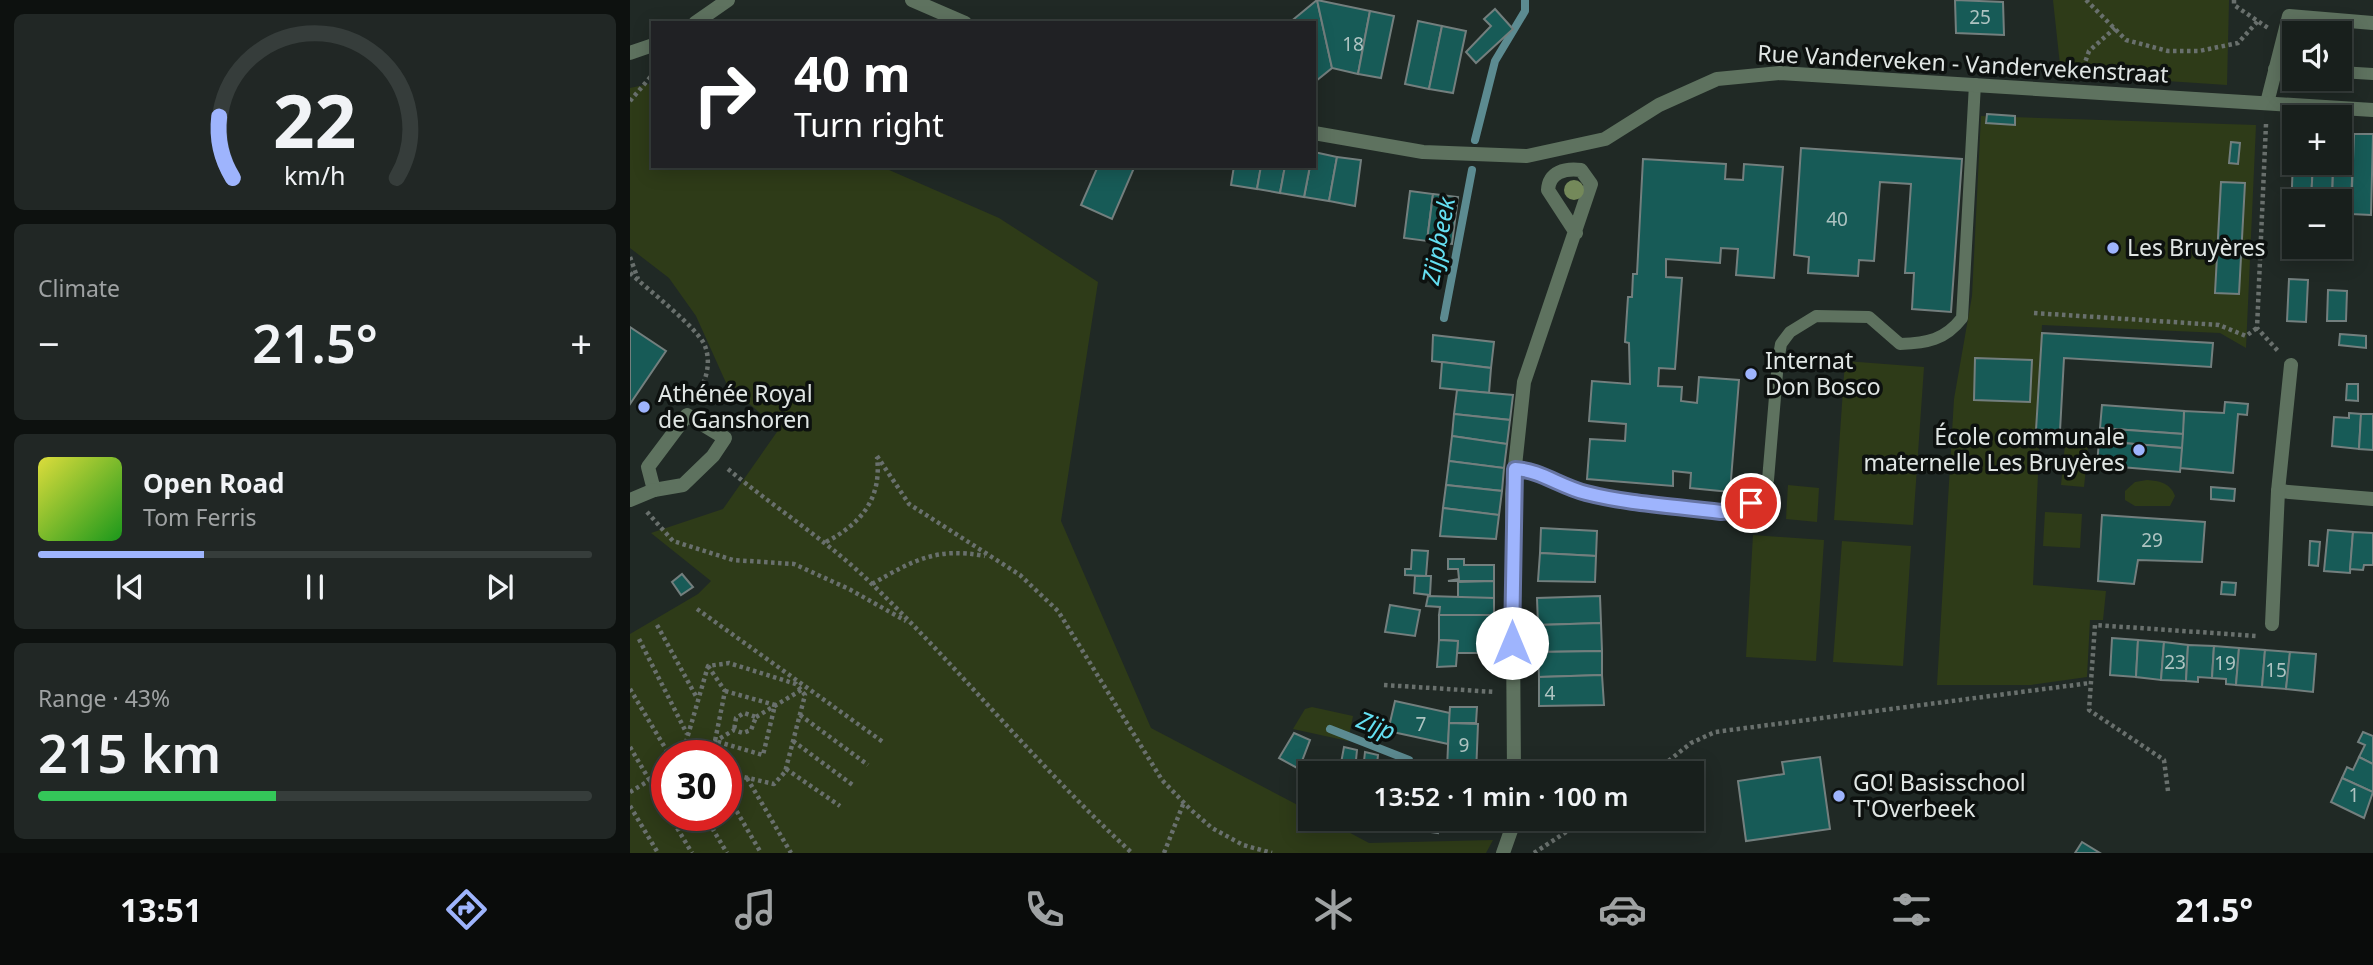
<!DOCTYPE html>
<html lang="en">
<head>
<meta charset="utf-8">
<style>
  body { margin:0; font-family:"Noto Sans",sans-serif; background:#212725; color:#f1f3f6; height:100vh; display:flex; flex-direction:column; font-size:26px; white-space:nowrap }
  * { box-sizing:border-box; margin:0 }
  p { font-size:23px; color:#9fa2a3 }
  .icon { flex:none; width:38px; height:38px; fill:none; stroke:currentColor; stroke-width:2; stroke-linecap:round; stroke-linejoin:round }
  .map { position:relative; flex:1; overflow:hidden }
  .side { display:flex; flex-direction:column; gap:14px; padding:14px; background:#0d110f; width:630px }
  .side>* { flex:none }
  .guide { position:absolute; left:21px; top:21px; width:665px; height:147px; border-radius:0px; box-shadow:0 4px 18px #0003,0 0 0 2px #363d3b; background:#202124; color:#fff; overflow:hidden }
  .controls { position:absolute; left:1652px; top:21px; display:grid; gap:14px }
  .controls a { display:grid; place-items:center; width:70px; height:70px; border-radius:0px; background:#181f1c; box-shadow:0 4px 18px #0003,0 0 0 2px #363d3b; font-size:35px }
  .speed { position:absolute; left:21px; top:740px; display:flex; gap:14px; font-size:35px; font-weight:700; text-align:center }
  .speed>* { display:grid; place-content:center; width:91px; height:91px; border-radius:50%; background:#181f1c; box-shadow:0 4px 18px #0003,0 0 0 2px #363d3b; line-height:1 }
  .speed .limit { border:10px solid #d22; background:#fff; color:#111 }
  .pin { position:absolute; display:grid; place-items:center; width:60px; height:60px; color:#fff; margin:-30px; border:4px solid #fff; border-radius:50%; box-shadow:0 2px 7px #0007 }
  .me { position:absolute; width:77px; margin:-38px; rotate:0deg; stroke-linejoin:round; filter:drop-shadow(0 0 5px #0008) }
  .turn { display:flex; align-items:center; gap:24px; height:147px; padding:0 28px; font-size:32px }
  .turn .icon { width:91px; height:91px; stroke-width:2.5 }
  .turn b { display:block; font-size:49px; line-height:60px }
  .big { font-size:52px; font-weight:600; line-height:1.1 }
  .side .card { flex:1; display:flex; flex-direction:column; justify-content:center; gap:10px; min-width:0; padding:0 24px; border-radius:10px; background:#212725 }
  .side .dial { align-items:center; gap:0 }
  .dial svg { height:182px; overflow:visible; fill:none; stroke:#363d3b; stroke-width:7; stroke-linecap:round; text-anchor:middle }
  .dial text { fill:#f1f3f6; stroke:none }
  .song { display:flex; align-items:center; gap:21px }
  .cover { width:84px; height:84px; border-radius:10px; background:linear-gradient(135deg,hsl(60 70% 55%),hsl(120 70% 35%)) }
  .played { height:7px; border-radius:4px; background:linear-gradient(90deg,#9eb4fd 30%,#363d3b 30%) }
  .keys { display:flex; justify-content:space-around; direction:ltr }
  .heat { display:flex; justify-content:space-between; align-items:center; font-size:38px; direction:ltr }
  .charge { height:10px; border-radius:5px; background:linear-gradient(90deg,#34c759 43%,#363d3b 0) }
  .trip { position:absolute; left:668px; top:761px; width:406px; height:70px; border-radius:0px; background:#181f1c; box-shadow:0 4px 18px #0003,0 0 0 2px #363d3b; font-weight:600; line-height:70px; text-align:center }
  .tab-bar { display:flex; height:112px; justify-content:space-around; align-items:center; background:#0a0c0b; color:#9fa2a3 }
  .tab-bar .icon { width:49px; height:49px }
  .tab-bar .on { color:#9eb4fd }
  .tab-bar b { font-size:32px; color:#f1f3f6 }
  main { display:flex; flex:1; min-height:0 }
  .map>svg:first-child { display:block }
  .green { fill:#2e3b18; fill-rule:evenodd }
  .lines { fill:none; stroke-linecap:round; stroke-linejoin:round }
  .stream { stroke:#5c8b91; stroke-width:8 }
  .building { fill:#175b57; stroke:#737f7e; stroke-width:2 }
  .path { stroke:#69706d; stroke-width:4.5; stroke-dasharray:3.5 3.5; stroke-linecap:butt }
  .lane { stroke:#5e725f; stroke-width:12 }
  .street { stroke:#5e725f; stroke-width:14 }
  .tree { fill:#74895a }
  .route-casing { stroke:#6775a4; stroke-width:18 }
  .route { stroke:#9eb4fd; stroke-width:12 }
  .poi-dot { fill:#9eb4fd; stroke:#0d110f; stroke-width:2.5 }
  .labels { text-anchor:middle; stroke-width:7; stroke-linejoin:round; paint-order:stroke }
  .number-label { font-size:19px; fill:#aec3c1 }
  .street-label { font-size:23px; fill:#e0e6e4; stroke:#0d110f }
  .poi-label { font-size:23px; fill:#e0e6e4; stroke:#0d110f; text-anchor:start }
  .water-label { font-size:24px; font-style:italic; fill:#64e0f3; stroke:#0d110f }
</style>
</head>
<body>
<main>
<section class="side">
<div class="card dial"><svg viewBox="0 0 100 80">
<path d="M14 69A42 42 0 1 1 86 69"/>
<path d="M14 69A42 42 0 0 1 8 42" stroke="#9eb4fd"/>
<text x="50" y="56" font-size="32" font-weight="700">22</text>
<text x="50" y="72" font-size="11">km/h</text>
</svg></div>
<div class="card"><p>Climate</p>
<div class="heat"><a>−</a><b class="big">21.5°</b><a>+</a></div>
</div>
<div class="card">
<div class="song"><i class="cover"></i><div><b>Open Road</b><p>Tom Ferris</p></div></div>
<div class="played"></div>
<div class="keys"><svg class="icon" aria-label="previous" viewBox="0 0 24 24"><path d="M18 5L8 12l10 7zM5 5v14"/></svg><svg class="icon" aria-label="pause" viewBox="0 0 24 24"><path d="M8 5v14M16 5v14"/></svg><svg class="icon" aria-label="next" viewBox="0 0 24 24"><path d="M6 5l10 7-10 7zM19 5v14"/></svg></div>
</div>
<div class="card"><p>Range · 43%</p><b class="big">215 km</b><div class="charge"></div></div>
</section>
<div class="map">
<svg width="1743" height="853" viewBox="0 0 1743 853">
  <rect width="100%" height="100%" fill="#202925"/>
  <!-- green -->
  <g class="green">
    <path d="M1423,0H1599L1597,85L1431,74Z"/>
    <path d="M23,83V166H250L369,218L468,282L431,521L521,728L681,812V819H694L739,843L863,840L856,853H0V634L68,594L81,581L21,533L93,509L149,429L97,385L66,316L39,278L0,248V88ZM37,756H96V816H37Z"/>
    <path d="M1351,116L1626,125L1616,348L1590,333L1412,325L1406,429L1410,430L1403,585L1476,591L1473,620H1460L1457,677L1401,685H1307L1324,399L1342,296Z"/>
    <path d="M1215,361L1294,367L1283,525L1204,520Z"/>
    <path d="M1436,435L1459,437L1454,487L1431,485Z"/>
    <path d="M1517,480C1530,481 1540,483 1545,496L1540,506H1505L1495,500V491L1505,482Z"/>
    <path d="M1158,485L1189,488L1187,522L1156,519Z"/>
    <path d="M1415,512L1452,514L1450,548L1413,546Z"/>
    <path d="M1123,535L1194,540L1186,661L1116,657Z"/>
    <path d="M1212,541L1281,546L1273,666L1203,662Z"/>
    <path d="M682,707L723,716L718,741L663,729L675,709Z"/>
  </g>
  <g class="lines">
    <!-- stream -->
    <g class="stream">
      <path d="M845,140L865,61L895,11V0"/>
      <path d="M814,318L842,170"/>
      <path d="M700,729L779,760"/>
    </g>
  </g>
  <!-- building -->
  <g class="building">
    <path d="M687,0L702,68L686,81L684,23H659Z"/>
    <path d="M687,0L740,11L728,74L702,68Z"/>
    <path d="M1325,0L1373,2L1374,35L1326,33Z"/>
    <path d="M865,9L883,29L846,63L836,52L861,26L854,19Z"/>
    <path d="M740,11L764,16L751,78L728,74Z"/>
    <path d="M788,21L812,26L799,89L775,84Z"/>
    <path d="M812,26L836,31L823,93L799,89Z"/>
    <path d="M1357,114L1385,116V125L1356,123Z"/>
    <path d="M1664,131V163H1683L1681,201H1664V214H1661Z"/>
    <path d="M1710,133L1724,134L1721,203L1702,201L1703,163H1710Z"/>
    <path d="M1724,134H1743L1741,215L1721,214Z"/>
    <path d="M1601,142L1610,143L1608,164L1599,163Z"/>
    <path d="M1171,148L1332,159L1321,312L1282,309L1284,273H1275L1281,184L1250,182L1244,261L1229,260L1228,276L1178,273L1179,257L1164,255Z"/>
    <path d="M684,152L707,157L699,201L674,197L680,166H684Z"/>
    <path d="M707,157L731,160L725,206L699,201Z"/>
    <path d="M1013,159L1096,164L1095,179L1113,180L1114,164L1153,167L1144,278L1106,275L1108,249L1091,248L1090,263L1036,259V277L1052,278L1045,369L1029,368L1028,386L1052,387L1051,401L1067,403L1069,377L1109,380L1100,492L1060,488L1061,473L1043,471V486L957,479L960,439L995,441L996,424L959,421L962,381L1000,384L999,343L995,342L998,297H1002L1003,274H1007Z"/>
    <path d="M1683,163H1703L1702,193H1688V201H1681Z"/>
    <path d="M468,166L504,168L482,219L451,205Z"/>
    <path d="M604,166H631L627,189L601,185Z"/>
    <path d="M631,166H655L650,193L627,189Z"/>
    <path d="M655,166H680L674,197L650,193Z"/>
    <path d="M1591,182L1615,183L1609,294L1585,293Z"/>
    <path d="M780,191L803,194L797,241L774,238Z"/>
    <path d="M803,194L828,197L822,244L797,241Z"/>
    <path d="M1659,279L1678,280L1676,322L1657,321Z"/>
    <path d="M1698,290L1717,291L1716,321H1697Z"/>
    <path d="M0,327L36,351L0,404Z"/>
    <path d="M1412,333L1583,343L1581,367L1434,358L1430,431L1406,430Z"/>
    <path d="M1710,334L1736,336V348L1709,345Z"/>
    <path d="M803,335L864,342L861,368L802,361Z"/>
    <path d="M1345,358L1402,360L1400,402L1344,400Z"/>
    <path d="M812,362L861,368L859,393L810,388Z"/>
    <path d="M1717,384H1728V401L1716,400Z"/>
    <path d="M827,390L883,395L880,420L824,414Z"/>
    <path d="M1595,402L1618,404L1617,415L1608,414L1603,473L1550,468L1554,411L1594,413Z"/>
    <path d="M1472,405L1554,411L1553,434L1470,428Z"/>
    <path d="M1719,413L1731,414L1729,449L1702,446L1704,417L1719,418Z"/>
    <path d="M824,414L880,420L877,444L822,436Z"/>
    <path d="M1731,414H1743V450L1729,449Z"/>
    <path d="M1470,428L1553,434L1552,448L1469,441Z"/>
    <path d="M822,436L877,444L874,468L819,461Z"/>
    <path d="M1469,441L1552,448L1550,472L1467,465Z"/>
    <path d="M819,461L874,468L872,491L816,485Z"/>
    <path d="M816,485L872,491L869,515L813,508Z"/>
    <path d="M1581,487L1605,489L1604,501L1581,499Z"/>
    <path d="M813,508L869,515L866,539L810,536Z"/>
    <path d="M1472,515L1575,522L1572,562L1508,560L1504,584L1468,581Z"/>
    <path d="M911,528L967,531L966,556L910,553Z"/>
    <path d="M1698,530L1723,532L1720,573L1694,571Z"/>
    <path d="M1723,532L1743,533V565H1734L1733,570L1720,569Z"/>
    <path d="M1680,541L1690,542L1688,566L1679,565Z"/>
    <path d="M782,550L798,551L796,576L775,575V569H781Z"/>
    <path d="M910,553L966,556L965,582L908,581Z"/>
    <path d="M818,559H834V565H864V581H818L829,579L828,569H818Z"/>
    <path d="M52,574L63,587L51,595L42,582Z"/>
    <path d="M785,576H801L800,595L784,593Z"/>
    <path d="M864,581V598H828V582Z"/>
    <path d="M1592,582L1606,583L1605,595L1591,594Z"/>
    <path d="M798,596L864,598V615H809L810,607L796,606Z"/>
    <path d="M970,596L971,623L908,625L907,598Z"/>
    <path d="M760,605L790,610L785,636L755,632Z"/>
    <path d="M809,615H864V653H827L828,641L809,640Z"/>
    <path d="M971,623L972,651L908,652V625Z"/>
    <path d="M1482,638L1508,640L1506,677L1480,675Z"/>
    <path d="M809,640L828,641L826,666L807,667Z"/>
    <path d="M1508,640L1534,642L1531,680L1506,677Z"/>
    <path d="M1534,642L1558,645L1556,681L1531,680Z"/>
    <path d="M1558,645L1584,646L1582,678L1568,677V682L1556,681Z"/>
    <path d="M1584,646L1609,648L1606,685L1596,684V679L1582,678Z"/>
    <path d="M1609,648L1635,650L1632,687L1606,685Z"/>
    <path d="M1635,650L1660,652L1656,689L1632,687Z"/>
    <path d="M972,651V675L909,677L908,652Z"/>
    <path d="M1660,652L1686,654L1683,692L1656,689Z"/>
    <path d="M972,675L974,705L909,706V677Z"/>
    <path d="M765,701L820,713L818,744L758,731Z"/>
    <path d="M820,707H847L846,723H819Z"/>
    <path d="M819,723L848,724L846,774H785L786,764L811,765L810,769H817Z"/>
    <path d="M1733,732L1743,736V764L1729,757L1735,745L1728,742Z"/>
    <path d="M664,733L680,740L669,769L649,758Z"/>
    <path d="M714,747L727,750L726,760L734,761L735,752L748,755L746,774H709Z"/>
    <path d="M1190,757L1200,829L1116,841L1108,781L1154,774L1152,762Z"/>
    <path d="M1729,757L1743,764V792L1712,778L1717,767L1723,770Z"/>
    <path d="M1712,778L1743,792L1734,818L1701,802Z"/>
    <path d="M748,819H810L808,833L747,824Z"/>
    <path d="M1452,842L1470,853H1445Z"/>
  </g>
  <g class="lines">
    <!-- path -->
    <g class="path">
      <path d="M1456,0L1496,40L1538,51H1569L1608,43L1628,21"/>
      <path d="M1604,0V5L1638,28"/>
      <path d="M1451,74L1459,51L1485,28"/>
      <path d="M0,101L23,74"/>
      <path d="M1636,124L1627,328L1648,351"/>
      <path d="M0,257L8,279"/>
      <path d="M0,273C16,288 69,329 75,346C82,365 75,382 66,398"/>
      <path d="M1404,313L1589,325L1616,336L1627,328"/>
      <path d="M247,456L279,504L390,575L428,611L532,780L560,809L582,828L613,845L642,853"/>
      <path d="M98,469C146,509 198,541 243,585C332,671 410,769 502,853"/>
      <path d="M17,512L43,541L103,560L164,564L219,589L276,621"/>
      <path d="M196,542C232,523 252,498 247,457"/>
      <path d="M242,584C284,560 306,547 355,556"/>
      <path d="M67,609L253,742"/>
      <path d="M27,625L67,698"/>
      <path d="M9,639L57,734"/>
      <path d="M78,666L95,691"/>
      <path d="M754,685L865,692"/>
      <path d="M0,689L40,756"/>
      <path d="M95,691L145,705L133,755L85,741Z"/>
      <path d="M170,715L238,765"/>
      <path d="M126,717L173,689"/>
      <path d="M163,741L224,786"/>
      <path d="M0,747L37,810"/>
      <path d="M52,756L78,666L99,663L166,684L175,695L155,772L144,784L96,773"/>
      <path d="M60,756L104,730L113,733L121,730L126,717L114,713L106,718L104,730"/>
      <path d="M156,769L210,806"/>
      <path d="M1022,774L1061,743L1085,732L1460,683"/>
      <path d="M117,778L161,853"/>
      <path d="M1538,791L1534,760L1459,710L1465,625L1627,636"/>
      <path d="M0,792L37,770"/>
      <path d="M96,793L131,853"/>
      <path d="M0,806L28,853"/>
      <path d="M40,816L62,853"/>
      <path d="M75,816L97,853"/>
      <path d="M534,853L554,802"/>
      <path d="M904,853L956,819"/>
    </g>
    <!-- lane -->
    <g class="lane">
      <path d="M1644,69L1664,70"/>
      <path d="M1710,72L1743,74"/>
      <path d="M885,469C910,470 931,487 956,493C999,504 1046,506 1091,512C1114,509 1127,502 1138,480L1148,361L1151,344L1160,332L1186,316L1239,317L1270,344C1297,343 1315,340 1332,318L1345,84"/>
    </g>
    <!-- street -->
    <g class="street">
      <path d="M282,0L335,23"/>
      <path d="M65,23L98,0"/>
      <path d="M0,53L23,45"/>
      <path d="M1637,103L1659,16L1743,23"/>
      <path d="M684,133L793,152L897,156L975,139L1029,105L1087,79L1150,73L1743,110"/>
      <path d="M57,415L95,438L83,456L53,485L24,490L18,467Z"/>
      <path d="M1648,491L1743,499"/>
      <path d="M0,500L24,490"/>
      <path d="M1642,624L1648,491L1661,365"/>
      <path d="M884,774L882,494L894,382L961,184L951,170C935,168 919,172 918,190L946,233"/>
      <path d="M873,853L885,819"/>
    </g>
  </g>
  <!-- trees -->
  <circle class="tree" cx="944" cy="190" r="10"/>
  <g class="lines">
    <!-- route casing -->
    <g class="route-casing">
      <path id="route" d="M882,643L885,469C910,470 931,487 956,493C999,504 1046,506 1091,512L1108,510L1121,503"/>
    </g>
    <!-- route -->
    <use href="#route" class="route"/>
  </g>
  <!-- markers -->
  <g class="poi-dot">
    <circle cx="1483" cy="248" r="7"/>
    <circle cx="1121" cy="374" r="7"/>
    <circle cx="14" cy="407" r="7"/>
    <circle cx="1509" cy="450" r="7"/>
    <circle cx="1209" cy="796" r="7"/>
  </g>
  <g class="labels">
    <!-- number labels -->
    <g class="number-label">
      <text x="1350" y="24">25</text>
      <text x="723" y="51">18</text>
      <text x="1207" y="226">40</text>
      <text x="1522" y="547">29</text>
      <text x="1545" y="669">23</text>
      <text x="1595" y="670">19</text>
      <text x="1646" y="677">15</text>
      <text x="920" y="700">4</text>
      <text x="791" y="731">7</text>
      <text x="834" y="752">9</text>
      <text x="1724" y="802">1</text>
    </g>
    <!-- street labels -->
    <g class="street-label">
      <text transform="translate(1333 64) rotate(3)" y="8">Rue Vanderveken - Vandervekenstraat</text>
    </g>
    <!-- poi labels -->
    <g class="poi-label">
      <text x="1497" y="256">Les Bruyères</text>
      <text x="1135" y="369">Internat<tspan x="1135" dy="26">Don Bosco</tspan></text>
      <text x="28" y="402">Athénée Royal<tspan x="28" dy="26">de Ganshoren</tspan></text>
      <text x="1495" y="445" text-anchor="end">École communale<tspan x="1495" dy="26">maternelle Les Bruyères</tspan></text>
      <text x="1223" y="791">GO! Basisschool<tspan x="1223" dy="26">T'Overbeek</tspan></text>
    </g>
    <!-- water labels -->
    <g class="water-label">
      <text transform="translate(809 241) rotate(-79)" y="8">Zijpbeek</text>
      <text transform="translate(746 726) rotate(21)" y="8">Zijp</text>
    </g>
  </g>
</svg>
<div class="controls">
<a><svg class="icon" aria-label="sound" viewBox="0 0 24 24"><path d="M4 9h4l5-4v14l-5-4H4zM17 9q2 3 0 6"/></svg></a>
<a>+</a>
<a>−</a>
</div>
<div class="speed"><div class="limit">30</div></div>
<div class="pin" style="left:1121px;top:503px;background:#d93025"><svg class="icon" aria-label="arrive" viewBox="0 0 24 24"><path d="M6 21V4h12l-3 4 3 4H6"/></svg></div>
<svg class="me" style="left:882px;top:643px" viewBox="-20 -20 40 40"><circle r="19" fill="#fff"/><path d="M0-13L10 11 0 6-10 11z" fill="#9eb4fd"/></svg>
<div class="trip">13:52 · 1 min · 100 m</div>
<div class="guide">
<div class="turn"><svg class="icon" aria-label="right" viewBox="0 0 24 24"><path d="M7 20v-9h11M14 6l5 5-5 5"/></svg><div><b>40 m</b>Turn right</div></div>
</div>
</div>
</main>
<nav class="tab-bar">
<b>13:51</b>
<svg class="icon on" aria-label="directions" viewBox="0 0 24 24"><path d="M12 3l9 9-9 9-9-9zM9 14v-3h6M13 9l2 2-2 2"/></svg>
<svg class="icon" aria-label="music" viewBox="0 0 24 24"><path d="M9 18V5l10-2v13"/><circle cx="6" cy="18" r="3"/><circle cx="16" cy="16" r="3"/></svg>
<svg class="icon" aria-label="phone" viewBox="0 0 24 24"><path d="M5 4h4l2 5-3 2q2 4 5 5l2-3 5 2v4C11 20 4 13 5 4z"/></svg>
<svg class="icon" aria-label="climate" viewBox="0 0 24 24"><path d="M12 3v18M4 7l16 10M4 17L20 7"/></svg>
<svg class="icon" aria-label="car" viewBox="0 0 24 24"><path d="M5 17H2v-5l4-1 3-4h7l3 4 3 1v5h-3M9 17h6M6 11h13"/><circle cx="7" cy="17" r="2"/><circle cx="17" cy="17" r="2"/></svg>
<svg class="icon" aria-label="filters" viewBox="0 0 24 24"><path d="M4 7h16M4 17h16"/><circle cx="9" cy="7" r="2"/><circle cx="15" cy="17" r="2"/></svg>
<b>21.5°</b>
</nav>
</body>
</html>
